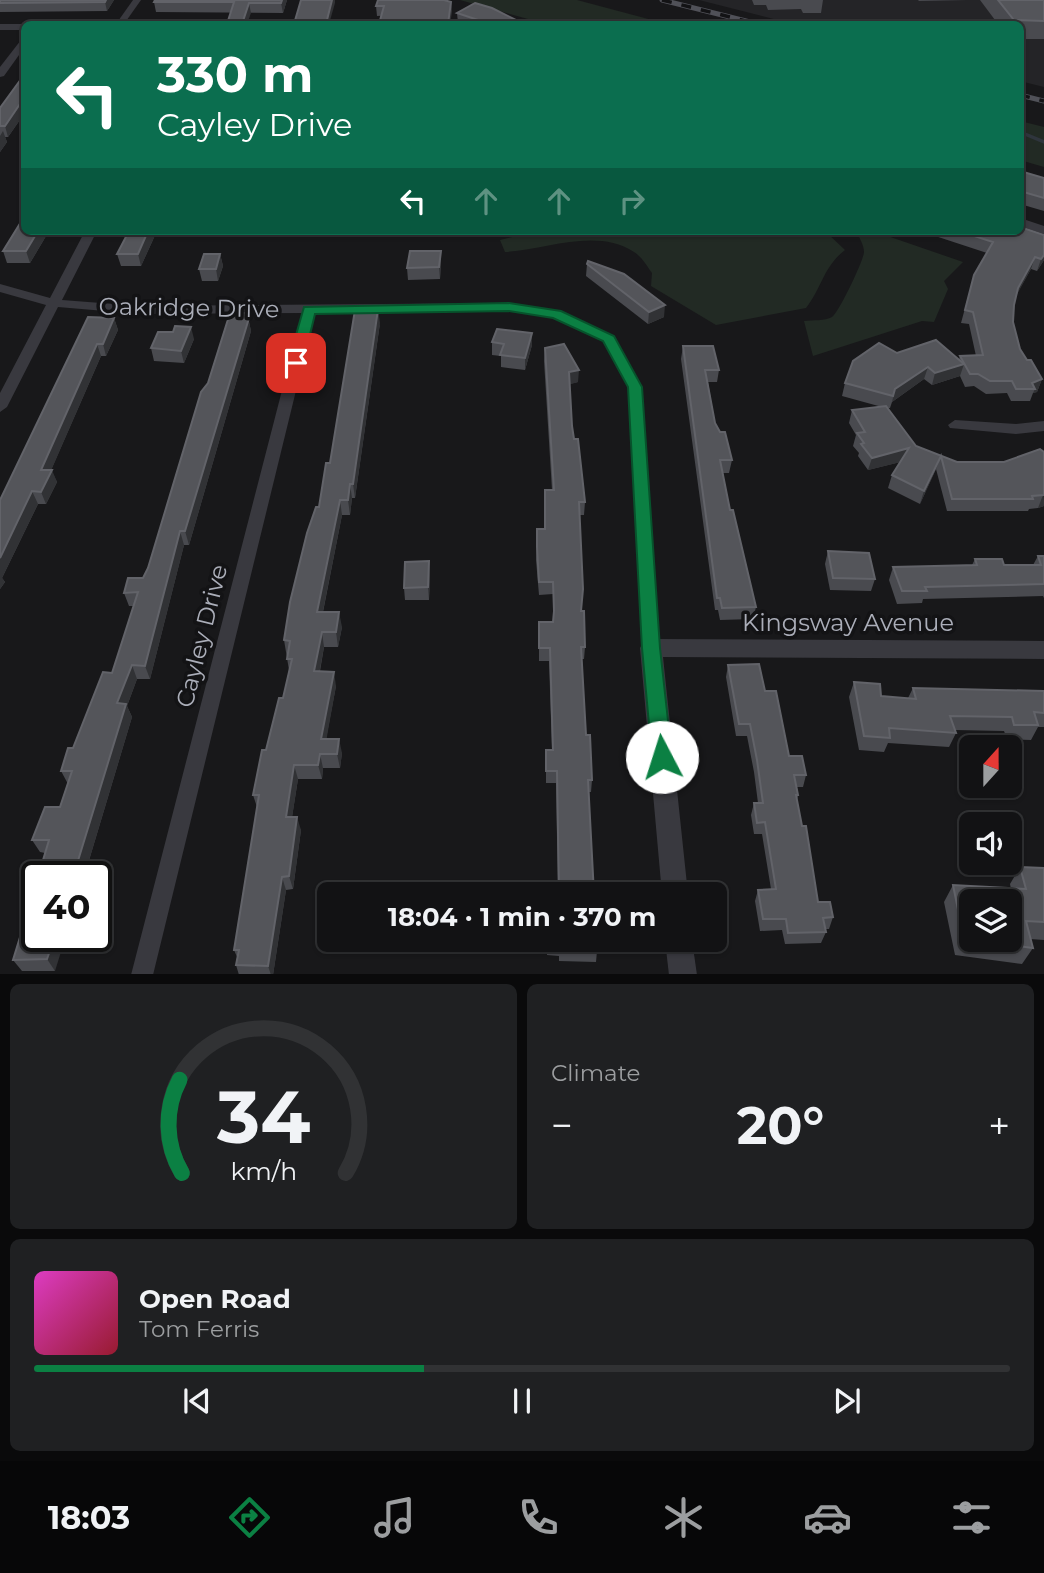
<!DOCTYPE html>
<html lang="en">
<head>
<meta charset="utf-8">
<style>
  body { margin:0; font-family:Montserrat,sans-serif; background:#1f2022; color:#f1f3f6; height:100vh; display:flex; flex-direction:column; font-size:26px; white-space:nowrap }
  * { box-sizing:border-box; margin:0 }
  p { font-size:23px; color:#9c9ea0 }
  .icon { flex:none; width:38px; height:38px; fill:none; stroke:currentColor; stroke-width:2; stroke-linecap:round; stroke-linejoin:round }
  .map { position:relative; height:974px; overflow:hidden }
  .panel { display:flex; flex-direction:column; gap:10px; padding:10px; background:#0a0a0b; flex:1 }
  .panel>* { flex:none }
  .hud { position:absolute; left:21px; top:21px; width:1003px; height:214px; border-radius:10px; box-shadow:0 2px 5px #0004,0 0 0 2px #313234; background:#0b6e4f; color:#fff; overflow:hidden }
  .needle { width:46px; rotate:21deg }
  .tools { position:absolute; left:959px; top:735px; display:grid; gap:14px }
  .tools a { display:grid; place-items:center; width:63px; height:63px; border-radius:10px; background:#121214; box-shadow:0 2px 5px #0004,0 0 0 2px #313234; font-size:35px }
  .speed { position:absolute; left:21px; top:861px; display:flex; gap:14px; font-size:35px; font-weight:700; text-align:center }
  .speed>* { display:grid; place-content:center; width:91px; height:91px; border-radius:50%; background:#121214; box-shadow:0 2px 5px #0004,0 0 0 2px #313234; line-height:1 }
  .speed .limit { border:4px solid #111; border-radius:10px; background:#fff; color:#111 }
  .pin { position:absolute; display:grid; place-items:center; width:60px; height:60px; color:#fff; margin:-30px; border-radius:14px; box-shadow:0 4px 10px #0006 }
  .me { position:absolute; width:77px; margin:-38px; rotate:355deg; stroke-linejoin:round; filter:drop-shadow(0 0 5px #0008) }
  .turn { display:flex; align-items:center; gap:24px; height:147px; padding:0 21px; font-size:32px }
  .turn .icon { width:91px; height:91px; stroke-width:2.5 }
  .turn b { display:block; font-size:49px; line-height:60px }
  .lanes { display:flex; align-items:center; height:66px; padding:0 21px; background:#0003; justify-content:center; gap:35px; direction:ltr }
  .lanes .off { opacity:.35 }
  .big { font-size:52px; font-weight:700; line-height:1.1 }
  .panel .tile { flex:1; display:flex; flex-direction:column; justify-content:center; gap:10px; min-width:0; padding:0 24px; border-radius:10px; background:#1f2022 }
  .panel .dial { align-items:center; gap:0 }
  .dial svg { height:182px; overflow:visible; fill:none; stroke:#313234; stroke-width:7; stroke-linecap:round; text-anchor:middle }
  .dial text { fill:#f1f3f6; stroke:none }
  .song { display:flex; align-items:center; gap:21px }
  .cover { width:84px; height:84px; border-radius:10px; background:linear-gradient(135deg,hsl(310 70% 55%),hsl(350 70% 35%)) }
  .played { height:7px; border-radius:4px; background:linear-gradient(90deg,#0b8043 40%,#313234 40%) }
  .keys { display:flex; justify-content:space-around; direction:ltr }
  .heat { display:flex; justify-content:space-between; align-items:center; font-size:38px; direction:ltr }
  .panel .tiles { flex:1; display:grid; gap:10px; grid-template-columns:1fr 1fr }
  .tile:last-child { grid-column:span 2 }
  .trip { position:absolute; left:317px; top:882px; width:410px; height:70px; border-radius:10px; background:#121214; box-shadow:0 2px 5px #0004,0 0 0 2px #313234; font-weight:700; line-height:70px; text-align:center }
  .menu { display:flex; height:112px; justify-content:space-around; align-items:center; background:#070708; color:#9c9ea0 }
  .menu .icon { width:49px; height:49px }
  .menu .on { color:#0b8043 }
  .menu b { font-size:32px; color:#f1f3f6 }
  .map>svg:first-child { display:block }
  .built { fill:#242427 }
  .green { fill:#222a24 }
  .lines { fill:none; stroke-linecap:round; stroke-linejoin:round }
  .stream { stroke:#2f353d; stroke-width:3.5 }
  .minor { fill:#39393f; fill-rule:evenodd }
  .tertiary { fill:#39393f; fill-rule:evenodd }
  .rail-casing { stroke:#505158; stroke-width:5 }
  .rail { stroke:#131315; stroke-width:3.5; stroke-dasharray:10; stroke-linecap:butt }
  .wall { fill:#494a4f }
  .shaded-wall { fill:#313235 }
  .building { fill:#54555a; stroke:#626369; stroke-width:2; fill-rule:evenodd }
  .route { fill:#0b8043; stroke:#07532c; stroke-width:2 }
  .labels { text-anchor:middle; stroke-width:7; stroke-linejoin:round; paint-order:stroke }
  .street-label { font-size:24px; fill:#abaeb9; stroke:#131315 }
</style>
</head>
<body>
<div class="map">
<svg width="1044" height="975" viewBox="0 0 1044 975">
  <rect width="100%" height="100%" fill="#18181a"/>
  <!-- built -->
  <path class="built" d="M699,0H1044V87L1020,81V24H793Z"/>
  <!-- green -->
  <g class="green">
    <path d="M460,0H577L667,24H546Z"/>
    <path d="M1020,121L1044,127V167L1020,160Z"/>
    <path d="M537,231H825L845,250C823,267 822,288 806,308L716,325L651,286L652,273C647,266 641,256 634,252C596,227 545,250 505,252L500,240Z"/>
    <path d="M856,231H873L963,262L944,281L948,289L934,322L922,321L813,356L804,321C813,320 825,321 832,317C838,314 864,260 864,252C864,245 859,237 856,231Z"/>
  </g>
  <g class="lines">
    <!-- stream -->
    <path class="stream" d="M1020,132L1044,142"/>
    <!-- minor -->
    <g class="minor">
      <path d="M133,0H141L124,24H116Z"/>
      <path d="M0,24H25L24,30H0Z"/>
      <path d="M24,39V48L4,76L0,77V67L21,40Z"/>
      <path d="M1020,218L1044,226V234L1020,226Z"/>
      <path d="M85,231H97L62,300L140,306L509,303L561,311L614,336L642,387L660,648L657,653L651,655L645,653L642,648L628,387L604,342L553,318L509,311L315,313L153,975H131L302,313L140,314L58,307L7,407L0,412V393L46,305L0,292V284L50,298Z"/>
      <path d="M955,420L1016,424L1044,421V431L1016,434L950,428L948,425Z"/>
    </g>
    <!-- tertiary -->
    <g class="tertiary">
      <path d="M651,639L1044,641V659L663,657L688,894H662L640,648L643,642Z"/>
      <path d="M665,940H692L697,975H669Z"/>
    </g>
    <!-- rail casing -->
    <g class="rail-casing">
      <g id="rail">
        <path d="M662,0L758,24"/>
        <path d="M1020,95L1044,101"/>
      </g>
    </g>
    <!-- rail -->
    <use href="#rail" class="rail"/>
  </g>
  <!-- wall -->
  <g class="wall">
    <path d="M0,0H114L107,11L0,12Z"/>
    <path d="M287,0L283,13L156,12L154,2Z"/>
    <path d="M752,0H823L821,13H803L801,9L768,10L766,5H754Z"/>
    <path d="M918,0H967L919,1Z"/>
    <path d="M980,0H1044V39H1020V24H998Z"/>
    <path d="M451,2L452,12L377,16L376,6Z"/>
    <path d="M457,13L524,24H461L458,23Z"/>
    <path d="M24,75V114L8,137H5L7,142L0,152V108Z"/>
    <path d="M1020,171L1044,178V211L1020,204Z"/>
    <path d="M24,231H49L30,263H7L3,251Z"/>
    <path d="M157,231L141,266H121L117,254Z"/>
    <path d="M324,231H357L325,232Z"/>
    <path d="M920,231H1020L1044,235V260L1037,271L1031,269L1016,295L1014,305L1013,322L1020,349L1027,360L1042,379L1037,392L1033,393L1030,401H1011L1007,393L986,394L974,386L965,387L960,376L932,385L924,379L892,402L890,408H887L916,446L957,462H1004L1040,449L1044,506L1038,508L1029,509L1028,511H947L936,469L920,504L888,488L892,475L900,462L868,470L858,456L859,453L853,446L856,435L849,423L852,410L882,407L842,396L845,383L897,353L959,360L960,356H976L969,324L961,323L974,275L987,253Z"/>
    <path d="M441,251V263L440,279L408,280L407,268Z"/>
    <path d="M220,254L223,266L218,281H202L199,269Z"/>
    <path d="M587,264L664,317L648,324L586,276Z"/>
    <path d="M247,313L251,331L189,545H184L150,679H137L127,706L132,717L84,877H38L45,853L40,852L32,840L60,807L68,784L61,771L112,673L134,606H129L124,593L143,578L148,568L208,383Z"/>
    <path d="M88,317L114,318L118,330L106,356H101L51,470L57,482L46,504H38L2,578L5,582L0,589V500Z"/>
    <path d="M380,323L355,498H352L350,515H342L323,612L342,627L338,647H324L320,671L336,686L326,739L342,753L340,768H323L322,779H298L292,817L301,830L293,889L286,890L273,975H239L236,965L237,957L234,950L257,807L253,795L266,750L283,698L289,670L284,640L319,507L330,463Z"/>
    <path d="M532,333V345L525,370L501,367V356L492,355V342Z"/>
    <path d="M194,339L184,363L154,361L151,348Z"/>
    <path d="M683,346L719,370L717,382H708L715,423L732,460L729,473H723L730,510L756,607L753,619L720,620L718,610H715L681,359Z"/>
    <path d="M545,348L578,382L569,384L572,426L585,502L584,515H579L581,611L585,647L584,659H582L586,735L592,780L591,792H589L594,894H558L556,783H546V750H552L549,661H539V622H553V594L539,595L536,560L537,529H545L552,490L544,361Z"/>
    <path d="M828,551L875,579L871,591L830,590L825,564Z"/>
    <path d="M1038,556H1044V598L1043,596L923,599L922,603L897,604L889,580L893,567L972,565L975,559L1004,565H1033Z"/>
    <path d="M430,574L429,600H405L404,588Z"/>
    <path d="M728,665L765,691L789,756L806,775L803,787H797L798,795L797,800L818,902L833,917L829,929H825L826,932L821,943L785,944L782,930L760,931L755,901L758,890L771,889L762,834H754L751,815L754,803H758L754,772L747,736H736L726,677Z"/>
    <path d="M854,682L881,696L908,698L913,688L1044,691V727H1038L1031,740L1007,739L1004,731L955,730L956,733L949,747L888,743L884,752L859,750L849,697Z"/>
    <path d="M995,786H1010L1017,790L1014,796L998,795Z"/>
    <path d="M1020,867L1044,868V940L1030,939L1033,948L1022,964L955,955L944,902L953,885L1011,889L1010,884Z"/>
    <path d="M37,882L55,971H22L13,960Z"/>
    <path d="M547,940L597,951L596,962L559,961V956L547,955Z"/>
  </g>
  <!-- shaded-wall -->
  <g class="shaded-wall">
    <path d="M106,0H114L107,11L105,2Z"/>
    <path d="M282,0H287L283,13L281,3Z"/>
    <path d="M332,0H335V3L329,24H326Z"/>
    <path d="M451,2L452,12L450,24H448Z"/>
    <path d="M249,3L251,13L247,24H242Z"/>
    <path d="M24,98V114L8,137L5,126Z"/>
    <path d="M3,131L7,142L0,152V136Z"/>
    <path d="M38,231H49L30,263L26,251Z"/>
    <path d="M148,231H157L141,266L138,254Z"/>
    <path d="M441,251V263L440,279L439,267Z"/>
    <path d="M220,254L223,266L218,281L216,269Z"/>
    <path d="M1044,255V260L1037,271L1041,259Z"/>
    <path d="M1035,257L1031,269L1014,300L1018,288Z"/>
    <path d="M665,305L664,317L648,324L649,312Z"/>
    <path d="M378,309L380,323L355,498L353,484Z"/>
    <path d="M247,313L251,331L189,545L185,531Z"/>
    <path d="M114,318L118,330L106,356L103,344Z"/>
    <path d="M191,327L194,339L184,363L181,351Z"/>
    <path d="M532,333V345L525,370V358Z"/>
    <path d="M97,344L101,356L46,482L41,470Z"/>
    <path d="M964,364L960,376L932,385L935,373Z"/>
    <path d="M928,367L924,379L892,402L895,389Z"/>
    <path d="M579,370L578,382L568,385L569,372Z"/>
    <path d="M1042,379L1037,392L1033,393L1035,389L1032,383Z"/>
    <path d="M909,448L905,461L868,470L872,458Z"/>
    <path d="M941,456L936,469L920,504L924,491Z"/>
    <path d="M52,470L57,482L46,504L41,492Z"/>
    <path d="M350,484L352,498L350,515L348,500Z"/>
    <path d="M32,491L38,504L2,578L5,582L0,589V558Z"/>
    <path d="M1043,495L1044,506L1038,508Z"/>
    <path d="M340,500L342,515L320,626L317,612Z"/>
    <path d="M180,531L184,545L150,679L145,666Z"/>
    <path d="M429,561L430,574L429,600L428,587Z"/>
    <path d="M339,612L342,627L338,647L336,632Z"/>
    <path d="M322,632L324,647L317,685L314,671Z"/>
    <path d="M132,665L137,679L127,706L132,717L84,877H73L117,703Z"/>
    <path d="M334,672L336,686L324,753L321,739Z"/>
    <path d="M339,739L342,753L340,768L337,754Z"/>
    <path d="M320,754L323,768L322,779L318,765Z"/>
    <path d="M294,765L298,779L290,830L286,817Z"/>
    <path d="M297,817L301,830L293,889L289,876Z"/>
    <path d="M282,877L286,890L273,975H271L268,966Z"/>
    <path d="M55,936H66L55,971L47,959Z"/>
  </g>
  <!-- building -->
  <g class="building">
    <path d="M0,0H106L105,2L0,3Z"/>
    <path d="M155,0H282L281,3H249L242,24H227L234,2H154Z"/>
    <path d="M301,0H332L326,24H294Z"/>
    <path d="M378,0H444L451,2L448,24H379L384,6H376Z"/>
    <path d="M998,0H1044V21L1014,20Z"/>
    <path d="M475,3L492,8L524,24H490L457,13Z"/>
    <path d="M24,75V98L5,126H0V108Z"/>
    <path d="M1020,171L1044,178V198L1020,191Z"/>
    <path d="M24,217V231H38L26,251H3Z"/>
    <path d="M1020,227L1044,235V255L1041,259L1035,257L1018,288L1014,305L1013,322L1020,349L1027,360H1031L1042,379L1032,383L1035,389H1016L1012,381H990L978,374H970L960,356L983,355L973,312L965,310L974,275L993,242L959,231H1020Z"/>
    <path d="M129,231H148L138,254H117Z"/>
    <path d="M410,251H441L439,267L407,268Z"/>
    <path d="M204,254H220L216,269H199Z"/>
    <path d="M588,261L624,274L665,305L649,312L587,264Z"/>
    <path d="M378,309L353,484H350L348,500H340L317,612H339L336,632H322L314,671L334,672L321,739H339L337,754H320L318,765H294L286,817H297L289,876L282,877L268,966L236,965L239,950H234L259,795H253L262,750H266L279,698H283L292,659H287L290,641L284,640L290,602L307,533L316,507H319L326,463H330L355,310Z"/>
    <path d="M230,313H247L246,318H249L185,531H180L145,666L132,665L117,703L126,704L73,877H38L49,840H32L45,807H60L72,771H61L68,748H73L103,672L112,673L138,592L124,593L128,578H143L148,568L201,392L208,383Z"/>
    <path d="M88,317L114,318L103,344H97L41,470H52L41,492L32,491L0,558V500Z"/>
    <path d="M175,326L191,327L181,351L151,348L158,332H173Z"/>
    <path d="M497,329L532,333L525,358L500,355L504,344L492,342Z"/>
    <path d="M936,340L964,364L935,373L928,367L895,389L893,396L845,383L853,361L879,343L897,353Z"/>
    <path d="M564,344L579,370L569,372L572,426L574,439H578L585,502H579L583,589L581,611H584L585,647H581L586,735H590L592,780H588L594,894H559L557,771H546V750H553L550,648H539V622H553L554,611L553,582H539L537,547V529H545V490H554L545,348Z"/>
    <path d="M683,346H713L719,370H705L715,423L720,432H725L732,460H720L730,510H733L756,607L722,608L720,598H717Z"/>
    <path d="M886,406L916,446L957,462H1004L1040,449L1044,452V495L1032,496L1033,499H952L941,456L924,491L892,475L909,448L872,458L861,444L864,443L857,433L865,432L852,410Z"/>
    <path d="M828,551L869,553L875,579L833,578Z"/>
    <path d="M1038,556H1044V584L925,587L927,591H902L893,567L977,565L975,559H1002L1004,565H1041Z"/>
    <path d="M429,561L428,587L404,588L405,562Z"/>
    <path d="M759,664L765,691H776L789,756H802L806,775H794L798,795H796L802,826H806L818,902H830L833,917L823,918L826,932L788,933L786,919H763L758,890L776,889L765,822L757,823L754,803H763L757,760L750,724H739L728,665Z"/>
    <path d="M854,682L880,684L881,696L916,699L913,688L1044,691V713L1034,712L1038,725H1014L1012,717L950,716L956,733L889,728L890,738L864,736Z"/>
    <path d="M1010,765L1017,790L1001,789L1000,786H1010Z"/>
    <path d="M1020,867L1044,868V922L1026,921L1033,948L964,939L953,885L1026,889ZM971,901H1010V940H971Z"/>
    <path d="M37,882V936H55L47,959L13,960Z"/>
    <path d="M547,940H597V951H560L559,945H547Z"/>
  </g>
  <!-- route -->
  <path class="route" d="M509,303L561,311L614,336L642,387L660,648L672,757L669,763L662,766L655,763L652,757L642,648L628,387L603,341L553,318L509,311L315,314L303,363L296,367L288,363L304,307Z"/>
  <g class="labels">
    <!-- street labels -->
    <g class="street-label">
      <text transform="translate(189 308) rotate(1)" y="8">Oakridge Drive</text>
      <text x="848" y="631">Kingsway Avenue</text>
      <text transform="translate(202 636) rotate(-76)" y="8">Cayley Drive</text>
    </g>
  </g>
</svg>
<div class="tools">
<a><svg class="needle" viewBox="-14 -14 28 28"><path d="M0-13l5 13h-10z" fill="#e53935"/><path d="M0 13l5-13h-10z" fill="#9c9ea0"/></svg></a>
<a><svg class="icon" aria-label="sound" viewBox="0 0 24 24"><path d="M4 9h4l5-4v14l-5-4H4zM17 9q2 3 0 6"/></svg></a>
<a><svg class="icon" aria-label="layers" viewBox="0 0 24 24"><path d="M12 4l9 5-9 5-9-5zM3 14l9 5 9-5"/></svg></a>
</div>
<div class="speed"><div class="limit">40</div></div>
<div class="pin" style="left:296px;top:363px;background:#d93025"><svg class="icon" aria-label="arrive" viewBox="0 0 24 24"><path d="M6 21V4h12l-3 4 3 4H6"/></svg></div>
<svg class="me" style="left:662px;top:757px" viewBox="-20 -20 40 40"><circle r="19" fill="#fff"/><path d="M0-13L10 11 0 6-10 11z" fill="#0b8043"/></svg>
<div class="trip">18:04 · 1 min · 370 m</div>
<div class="hud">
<div class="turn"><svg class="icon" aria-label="left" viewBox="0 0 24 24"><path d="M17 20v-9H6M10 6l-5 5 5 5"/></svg><div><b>330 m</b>Cayley Drive</div></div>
<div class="lanes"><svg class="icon" aria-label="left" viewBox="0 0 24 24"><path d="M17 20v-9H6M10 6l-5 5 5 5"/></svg><svg class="icon off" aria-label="ahead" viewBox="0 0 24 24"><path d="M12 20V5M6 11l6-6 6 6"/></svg><svg class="icon off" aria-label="ahead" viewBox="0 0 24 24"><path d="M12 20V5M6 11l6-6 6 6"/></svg><svg class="icon off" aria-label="right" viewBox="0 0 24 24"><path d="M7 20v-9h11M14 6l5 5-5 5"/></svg></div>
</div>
</div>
<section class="panel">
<div class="tiles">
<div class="tile dial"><svg viewBox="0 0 100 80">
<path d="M14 69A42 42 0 1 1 86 69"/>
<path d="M14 69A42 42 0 0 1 13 28" stroke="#0b8043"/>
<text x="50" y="56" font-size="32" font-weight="700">34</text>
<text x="50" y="72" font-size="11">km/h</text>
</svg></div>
<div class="tile"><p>Climate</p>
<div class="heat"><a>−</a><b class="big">20°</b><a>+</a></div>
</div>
<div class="tile">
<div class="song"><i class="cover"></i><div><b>Open Road</b><p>Tom Ferris</p></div></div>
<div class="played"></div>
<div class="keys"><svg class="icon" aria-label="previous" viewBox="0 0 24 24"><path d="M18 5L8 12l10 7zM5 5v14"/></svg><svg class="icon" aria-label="pause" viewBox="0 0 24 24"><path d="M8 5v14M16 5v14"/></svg><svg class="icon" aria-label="next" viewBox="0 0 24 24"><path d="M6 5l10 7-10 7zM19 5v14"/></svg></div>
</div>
</div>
</section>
<nav class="menu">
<b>18:03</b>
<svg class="icon on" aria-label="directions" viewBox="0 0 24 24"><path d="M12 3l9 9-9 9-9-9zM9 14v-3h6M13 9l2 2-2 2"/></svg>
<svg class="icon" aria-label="music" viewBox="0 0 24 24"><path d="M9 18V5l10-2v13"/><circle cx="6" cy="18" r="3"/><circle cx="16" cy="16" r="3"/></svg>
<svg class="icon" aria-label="phone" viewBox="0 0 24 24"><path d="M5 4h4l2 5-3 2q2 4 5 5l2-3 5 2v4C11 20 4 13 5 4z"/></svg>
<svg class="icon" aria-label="climate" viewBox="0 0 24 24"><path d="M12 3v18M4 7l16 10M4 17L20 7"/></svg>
<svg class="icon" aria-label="car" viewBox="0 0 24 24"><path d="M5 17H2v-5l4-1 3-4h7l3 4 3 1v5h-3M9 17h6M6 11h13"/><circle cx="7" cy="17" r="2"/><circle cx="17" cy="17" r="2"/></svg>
<svg class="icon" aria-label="filters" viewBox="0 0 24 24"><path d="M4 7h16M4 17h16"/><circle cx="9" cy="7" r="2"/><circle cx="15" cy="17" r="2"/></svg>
</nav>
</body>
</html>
